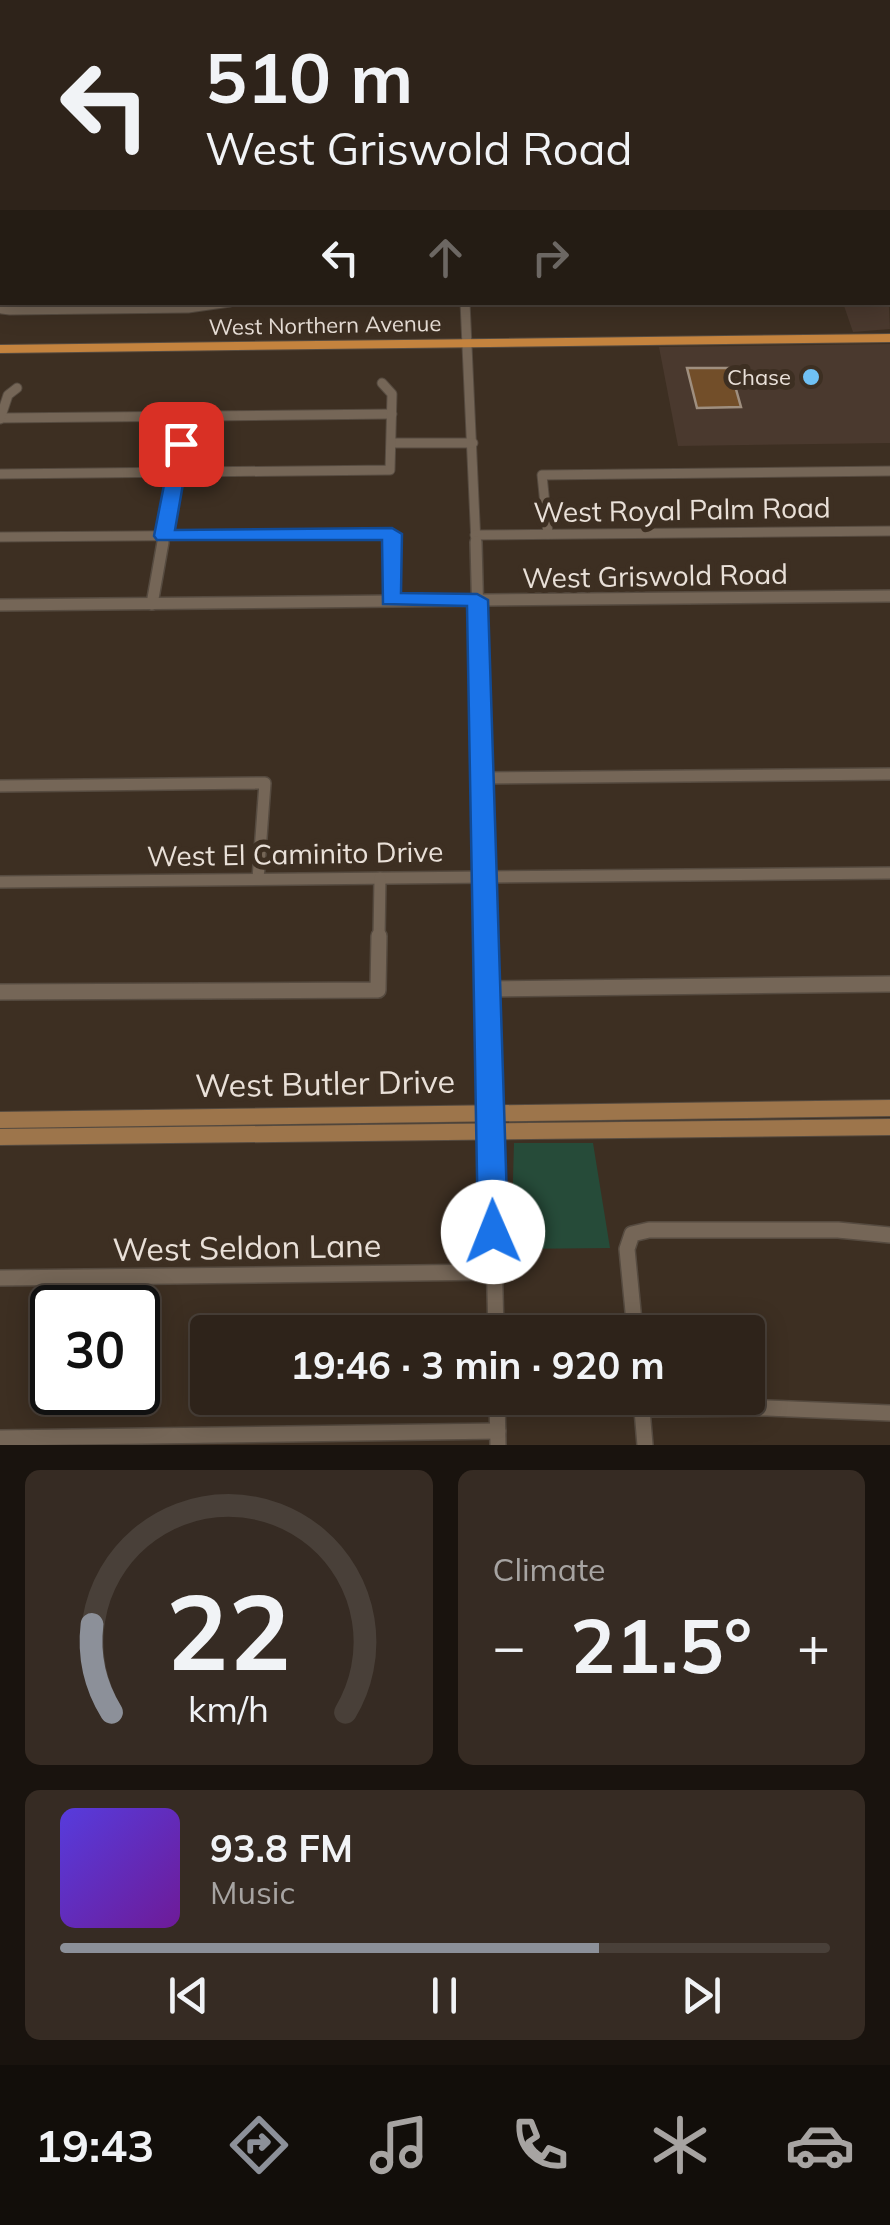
<!DOCTYPE html>
<html lang="en">
<head>
<meta charset="utf-8">
<style>
  body { margin:0; font-family:Mulish,sans-serif; background:#362b23; color:#f1f3f6; height:100vh; display:flex; flex-direction:column; font-size:38px; white-space:nowrap }
  * { box-sizing:border-box; margin:0 }
  p { font-size:32px; color:#a7a4a2 }
  .icon { flex:none; width:55px; height:55px; fill:none; stroke:currentColor; stroke-width:2; stroke-linecap:round; stroke-linejoin:round }
  .map { position:relative; height:1445px; overflow:hidden }
  .side { display:flex; flex-direction:column; gap:25px; padding:25px; background:#19130e; flex:1 }
  .side>* { flex:none }
  .hud { position:absolute; left:0px; top:0px; width:890px; height:305px; box-shadow:0 5px 25px #0003,0 0 0 2px #494039; background:#2e231a; color:#f1f3f6; overflow:hidden }
  .speed { position:absolute; left:30px; top:1285px; display:flex; gap:20px; font-size:50px; font-weight:700; text-align:center }
  .speed>* { display:grid; place-content:center; width:130px; height:130px; border-radius:50%; background:#2e231a; box-shadow:0 5px 25px #0003,0 0 0 2px #494039; line-height:1 }
  .speed .limit { border:5px solid #111; border-radius:15px; background:#fff; color:#111 }
  .pin { position:absolute; display:grid; place-items:center; width:85px; height:85px; color:#fff; margin:-42px; border-radius:20px; box-shadow:0 5px 15px #0006 }
  .me { position:absolute; width:110px; margin:-55px; rotate:359deg; stroke-linejoin:round; filter:drop-shadow(0 0 8px #0008) }
  .turn { display:flex; align-items:center; gap:35px; height:210px; padding:0 40px; font-size:45px }
  .turn .icon { width:130px; height:130px; stroke-width:2.5 }
  .turn b { display:block; font-size:70px; line-height:85px }
  .lanes { display:flex; align-items:center; height:95px; padding:0 40px; background:#0003; justify-content:center; gap:50px; direction:ltr }
  .lanes .off { opacity:.35 }
  .big { font-size:75px; font-weight:700; line-height:1.1 }
  .side .tile { flex:1; display:flex; flex-direction:column; justify-content:center; gap:15px; min-width:0; padding:0 35px; border-radius:15px; background:#362b23 }
  .side .dial { align-items:center; gap:0 }
  .dial svg { height:260px; overflow:visible; fill:none; stroke:#494039; stroke-width:7; stroke-linecap:round; text-anchor:middle }
  .dial text { fill:#f1f3f6; stroke:none }
  .song { display:flex; align-items:center; gap:30px }
  .cover { width:120px; height:120px; border-radius:15px; background:linear-gradient(135deg,hsl(250 70% 55%),hsl(280 70% 35%)) }
  .played { height:10px; border-radius:5px; background:linear-gradient(90deg,#8c9099 70%,#494039 70%) }
  .keys { display:flex; justify-content:space-around; direction:ltr }
  .heat { display:flex; justify-content:space-between; align-items:center; font-size:55px; direction:ltr }
  .side .tiles { flex:1; display:grid; gap:25px; grid-template-columns:1fr 1fr }
  .tile:last-child { grid-column:span 2 }
  .trip { position:absolute; left:190px; top:1315px; width:575px; height:100px; border-radius:10px; background:#2e231a; box-shadow:0 5px 25px #0003,0 0 0 2px #494039; font-weight:700; line-height:100px; text-align:center }
  .tab-bar { display:flex; height:160px; justify-content:space-around; align-items:center; background:#120e0a; color:#a7a4a2 }
  .tab-bar .icon { width:70px; height:70px }
  .tab-bar .active { color:#8c9099 }
  .tab-bar b { font-size:45px; color:#f1f3f6 }
  .map>svg:first-child { display:block }
  .commercial { fill:#4a392e }
  .green { fill:#264b39 }
  .building { fill:#724e29; stroke:#9f8f7f; stroke-width:2.5 }
  .lines { fill:none; stroke-linecap:round; stroke-linejoin:round }
  .street-far3-casing { stroke:#564b40; stroke-width:8 }
  .street-far2-casing { stroke:#564b40; stroke-width:11 }
  .street-far1-casing { stroke:#564b40; stroke-width:14 }
  .street-casing { stroke:#564b40; stroke-width:18 }
  .secondary-casing { stroke:#564b40; stroke-width:2 }
  .primary-casing { stroke:#564b40; stroke-width:2 }
  .street-far3 { stroke:#756657; stroke-width:6 }
  .street-far2 { stroke:#756657; stroke-width:9 }
  .street-far1 { stroke:#756657; stroke-width:11 }
  .street { stroke:#756657; stroke-width:15 }
  .secondary { fill:#9d754b; fill-rule:evenodd }
  .primary { fill:#c4833e; fill-rule:evenodd }
  .route { fill:#1a73e8; stroke:#114b97; stroke-width:2.5 }
  .poi-dot { fill:#70c1f4; stroke:#3d2f22; stroke-width:4 }
  .labels { text-anchor:middle; stroke-width:10; stroke-linejoin:round; paint-order:stroke }
  .far-street-label { font-size:22px; fill:#e9e0d8; stroke:#3d2f22 }
  .far-poi-label { font-size:22px; fill:#e9e0d8; stroke:#3d2f22; text-anchor:end }
  .street-label { font-size:28px; fill:#e9e0d8; stroke:#3d2f22 }
  .near-street-label { font-size:32px; fill:#e9e0d8; stroke:#3d2f22 }
</style>
</head>
<body>
<div class="map">
<svg width="890" height="1445" viewBox="0 0 890 1445">
  <rect width="100%" height="100%" fill="#3d2f22"/>
  <!-- commercial -->
  <g class="commercial">
    <path d="M888,287L890,329L853,332L843,303L888,302Z"/>
    <path d="M890,344V443L678,446L659,347Z"/>
  </g>
  <!-- green -->
  <path class="green" d="M514,1143H593L610,1248L511,1249Z"/>
  <!-- building -->
  <path class="building" d="M687,368H730L741,407L697,408Z"/>
  <g class="lines">
    <!-- street-far3 casing -->
    <g class="street-far3-casing">
      <path id="street-far3" d="M21,2L30,0"/>
    </g>
    <!-- street-far2 casing -->
    <g class="street-far2-casing">
      <g id="street-far2">
        <path d="M2,300V309L10,310L188,308L230,302"/>
        <path d="M465,302L476,544"/>
        <path d="M0,418L392,414"/>
        <path d="M0,419L8,395L17,388"/>
        <path d="M392,443H473"/>
        <path d="M0,474L390,470L392,394L382,383"/>
        <path d="M548,534L542,475L890,471"/>
        <path d="M475,535L890,531"/>
        <path d="M0,537L392,534V544"/>
        <path d="M163,544L186,416"/>
      </g>
    </g>
    <!-- street-far1 casing -->
    <g class="street-far1-casing">
      <g id="street-far1">
        <path d="M476,542L486,938"/>
        <path d="M391,600L392,542"/>
        <path d="M152,604L163,542"/>
        <path d="M0,605L890,596"/>
        <path d="M483,778L890,774"/>
        <path d="M0,786L265,783L258,879"/>
        <path d="M0,882L890,873"/>
        <path d="M379,938L380,878"/>
      </g>
    </g>
    <!-- street casing -->
    <g class="street-casing">
      <g id="street">
        <path d="M486,936L496,1332"/>
        <path d="M487,989L890,984"/>
        <path d="M0,992L378,990L379,936"/>
        <path d="M0,1278L494,1272"/>
        <path d="M635,1332L627,1249L632,1234L649,1230H838L890,1235"/>
        <path d="M497,1398L498,1445"/>
        <path d="M641,1398L645,1445"/>
        <path d="M642,1409L767,1408L890,1413"/>
        <path d="M0,1438L498,1431"/>
      </g>
    </g>
    <!-- secondary casing -->
    <g class="secondary-casing">
      <g id="secondary">
        <path d="M819,0H829L830,2H821Z"/>
        <path d="M0,9L2,10V16L0,15Z"/>
        <rect x="888" y="128" width="2" height="12"/>
        <path d="M890,1100V1116L0,1128V1112Z"/>
        <path d="M890,1119V1135L0,1145V1129Z"/>
      </g>
    </g>
    <!-- primary casing -->
    <g class="primary-casing">
      <path id="primary" d="M890,334V342L0,353V345Z"/>
    </g>
    <!-- street-far3 -->
    <use href="#street-far3" class="street-far3"/>
    <!-- street-far2 -->
    <use href="#street-far2" class="street-far2"/>
    <!-- street-far1 -->
    <use href="#street-far1" class="street-far1"/>
    <!-- street -->
    <use href="#street" class="street"/>
    <!-- secondary -->
    <use href="#secondary" class="secondary"/>
    <!-- primary -->
    <use href="#primary" class="primary"/>
  </g>
  <!-- route -->
  <path class="route" d="M181,439L190,444L175,530L392,528L402,534L401,593L477,594L488,600L508,1232L504,1241L493,1244L483,1241L478,1232L467,606L383,604L382,540H157L154,536L172,444Z"/>
  <!-- markers -->
  <circle class="poi-dot" cx="811" cy="377" r="10"/>
  <g class="labels">
    <!-- far-street labels -->
    <g class="far-street-label">
      <text transform="translate(325 325) rotate(-1)" y="8">West Northern Avenue</text>
    </g>
    <!-- far-poi labels -->
    <g class="far-poi-label">
      <text x="791" y="385">Chase</text>
    </g>
    <!-- street labels -->
    <g class="street-label">
      <text transform="translate(682 510) rotate(-1)" y="10">West Royal Palm Road</text>
      <text transform="translate(655 576) rotate(-1)" y="10">West Griswold Road</text>
      <text transform="translate(295 854) rotate(-1)" y="10">West El Caminito Drive</text>
    </g>
    <!-- near-street labels -->
    <g class="near-street-label">
      <text transform="translate(325 1084) rotate(-1)" y="11">West Butler Drive</text>
      <text transform="translate(247 1248) rotate(-1)" y="11">West Seldon Lane</text>
    </g>
  </g>
</svg>
<div class="speed"><div class="limit">30</div></div>
<div class="pin" style="left:181px;top:444px;background:#d93025"><svg class="icon" aria-label="arrive" viewBox="0 0 24 24"><path d="M6 21V4h12l-3 4 3 4H6"/></svg></div>
<svg class="me" style="left:493px;top:1232px" viewBox="-20 -20 40 40"><circle r="19" fill="#fff"/><path d="M0-13L10 11 0 6-10 11z" fill="#1a73e8"/></svg>
<div class="trip">19:46 · 3 min · 920 m</div>
<div class="hud">
<div class="turn"><svg class="icon" aria-label="left" viewBox="0 0 24 24"><path d="M17 20v-9H6M10 6l-5 5 5 5"/></svg><div><b>510 m</b>West Griswold Road</div></div>
<div class="lanes"><svg class="icon" aria-label="left" viewBox="0 0 24 24"><path d="M17 20v-9H6M10 6l-5 5 5 5"/></svg><svg class="icon off" aria-label="ahead" viewBox="0 0 24 24"><path d="M12 20V5M6 11l6-6 6 6"/></svg><svg class="icon off" aria-label="right" viewBox="0 0 24 24"><path d="M7 20v-9h11M14 6l5 5-5 5"/></svg></div>
</div>
</div>
<section class="side">
<div class="tiles">
<div class="tile dial"><svg viewBox="0 0 100 80">
<path d="M14 69A42 42 0 1 1 86 69"/>
<path d="M14 69A42 42 0 0 1 8 42" stroke="#8c9099"/>
<text x="50" y="56" font-size="32" font-weight="700">22</text>
<text x="50" y="72" font-size="11">km/h</text>
</svg></div>
<div class="tile"><p>Climate</p>
<div class="heat"><a>−</a><b class="big">21.5°</b><a>+</a></div>
</div>
<div class="tile">
<div class="song"><i class="cover"></i><div><b>93.8 FM</b><p>Music</p></div></div>
<div class="played"></div>
<div class="keys"><svg class="icon" aria-label="previous" viewBox="0 0 24 24"><path d="M18 5L8 12l10 7zM5 5v14"/></svg><svg class="icon" aria-label="pause" viewBox="0 0 24 24"><path d="M8 5v14M16 5v14"/></svg><svg class="icon" aria-label="next" viewBox="0 0 24 24"><path d="M6 5l10 7-10 7zM19 5v14"/></svg></div>
</div>
</div>
</section>
<nav class="tab-bar">
<b>19:43</b>
<svg class="icon active" aria-label="directions" viewBox="0 0 24 24"><path d="M12 3l9 9-9 9-9-9zM9 14v-3h6M13 9l2 2-2 2"/></svg>
<svg class="icon" aria-label="music" viewBox="0 0 24 24"><path d="M9 18V5l10-2v13"/><circle cx="6" cy="18" r="3"/><circle cx="16" cy="16" r="3"/></svg>
<svg class="icon" aria-label="phone" viewBox="0 0 24 24"><path d="M5 4h4l2 5-3 2q2 4 5 5l2-3 5 2v4C11 20 4 13 5 4z"/></svg>
<svg class="icon" aria-label="climate" viewBox="0 0 24 24"><path d="M12 3v18M4 7l16 10M4 17L20 7"/></svg>
<svg class="icon" aria-label="car" viewBox="0 0 24 24"><path d="M5 17H2v-5l4-1 3-4h7l3 4 3 1v5h-3M9 17h6M6 11h13"/><circle cx="7" cy="17" r="2"/><circle cx="17" cy="17" r="2"/></svg>
</nav>
</body>
</html>
